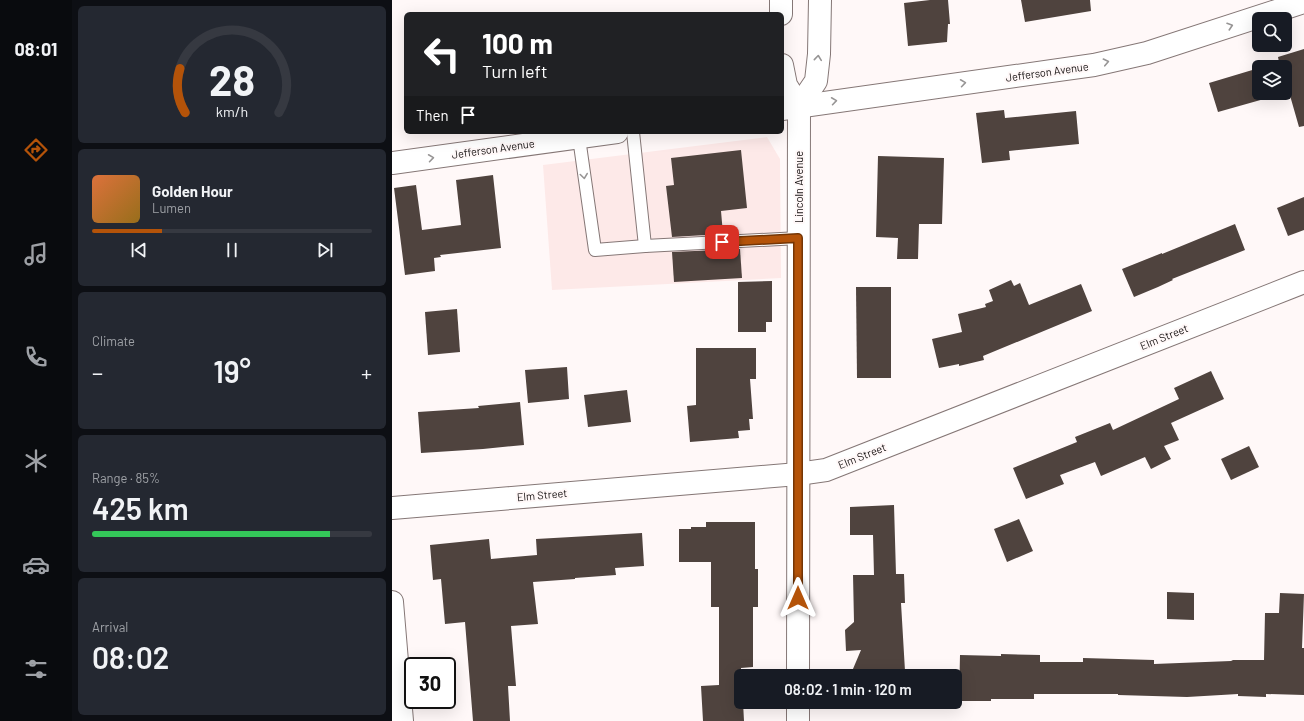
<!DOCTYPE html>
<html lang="en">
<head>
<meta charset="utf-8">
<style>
  body { margin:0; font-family:Barlow,sans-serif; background:#242831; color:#f1f3f6; height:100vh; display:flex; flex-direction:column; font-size:15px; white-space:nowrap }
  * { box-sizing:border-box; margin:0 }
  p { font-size:13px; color:#9ea1a6 }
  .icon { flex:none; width:22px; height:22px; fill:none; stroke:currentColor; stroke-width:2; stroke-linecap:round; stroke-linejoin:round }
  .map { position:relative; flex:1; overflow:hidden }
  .side { display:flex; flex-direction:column; gap:6px; padding:6px; background:#0d0f14; width:320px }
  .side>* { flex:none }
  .hud { position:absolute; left:12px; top:12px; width:380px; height:122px; border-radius:6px; box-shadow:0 4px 16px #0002; background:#202124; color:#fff; overflow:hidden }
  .tools { position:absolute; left:860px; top:12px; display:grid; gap:8px }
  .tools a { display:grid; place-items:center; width:40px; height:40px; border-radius:6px; background:#171b24; box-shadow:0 4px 16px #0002; font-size:20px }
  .speed { position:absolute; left:12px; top:657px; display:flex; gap:8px; font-size:20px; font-weight:700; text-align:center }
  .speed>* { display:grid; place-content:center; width:52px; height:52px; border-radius:50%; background:#171b24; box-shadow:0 4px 16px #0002; line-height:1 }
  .speed .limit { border:2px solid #111; border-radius:6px; background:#fff; color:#111 }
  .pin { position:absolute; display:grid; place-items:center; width:34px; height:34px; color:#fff; margin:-17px; border-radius:8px; box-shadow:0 2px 6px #0006 }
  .me { position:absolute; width:44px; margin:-22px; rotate:0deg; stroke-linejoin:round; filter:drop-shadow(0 0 3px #0008) }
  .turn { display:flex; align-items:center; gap:14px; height:84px; padding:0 12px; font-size:18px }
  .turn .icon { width:52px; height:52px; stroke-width:2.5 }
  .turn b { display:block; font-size:28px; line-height:34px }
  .then { display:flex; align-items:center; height:38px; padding:0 12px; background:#0003; gap:8px; font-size:15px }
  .big { font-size:30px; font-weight:600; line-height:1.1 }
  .side .tile { flex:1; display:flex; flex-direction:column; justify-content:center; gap:6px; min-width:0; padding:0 14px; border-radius:6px; background:#242831 }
  .side .dial { align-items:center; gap:0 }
  .dial svg { height:104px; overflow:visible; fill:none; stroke:#363941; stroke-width:7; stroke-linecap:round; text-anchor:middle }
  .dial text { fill:#f1f3f6; stroke:none }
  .song { display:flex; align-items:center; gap:12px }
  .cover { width:48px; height:48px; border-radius:6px; background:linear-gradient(135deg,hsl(20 70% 55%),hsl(40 70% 35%)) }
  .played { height:4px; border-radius:2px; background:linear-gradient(90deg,#b45309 25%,#363941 25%) }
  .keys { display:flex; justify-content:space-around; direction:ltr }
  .heat { display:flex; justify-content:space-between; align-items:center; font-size:22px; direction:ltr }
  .charge { height:6px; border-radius:3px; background:linear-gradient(90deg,#34c759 85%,#363941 0) }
  .trip { position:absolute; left:342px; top:669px; width:228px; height:40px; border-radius:6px; background:#171b24; box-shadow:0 4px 16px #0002; font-weight:600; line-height:40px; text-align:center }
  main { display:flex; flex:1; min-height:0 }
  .tabs { display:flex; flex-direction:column; width:72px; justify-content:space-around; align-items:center; background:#090b0e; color:#9ea1a6 }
  .tabs .icon { width:28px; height:28px }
  .tabs .selected { color:#b45309 }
  .tabs b { font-size:18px; color:#f1f3f6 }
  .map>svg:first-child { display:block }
  .built { fill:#fde9e8 }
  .building { fill:#4f433e }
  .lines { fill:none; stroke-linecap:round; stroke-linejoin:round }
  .lane-casing { stroke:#857776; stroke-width:14 }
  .street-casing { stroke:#857776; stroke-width:24 }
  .primary-casing { stroke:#857776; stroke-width:24 }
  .lane { stroke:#fff; stroke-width:12 }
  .street { stroke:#fff; stroke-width:22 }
  .primary { stroke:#fff; stroke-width:22 }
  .oneway { stroke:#979595 }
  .route-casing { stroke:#753606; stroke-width:10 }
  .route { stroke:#b45309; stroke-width:7 }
  .labels { text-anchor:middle; stroke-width:4; stroke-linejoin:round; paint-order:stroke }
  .street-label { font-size:11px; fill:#181313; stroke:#fff8f8 }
</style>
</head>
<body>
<main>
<nav class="tabs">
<b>08:01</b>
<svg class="icon selected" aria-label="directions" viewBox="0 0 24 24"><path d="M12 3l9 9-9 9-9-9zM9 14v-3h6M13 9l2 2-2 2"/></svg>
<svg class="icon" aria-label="music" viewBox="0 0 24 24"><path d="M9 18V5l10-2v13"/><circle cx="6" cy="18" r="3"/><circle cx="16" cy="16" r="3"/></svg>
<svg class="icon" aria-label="phone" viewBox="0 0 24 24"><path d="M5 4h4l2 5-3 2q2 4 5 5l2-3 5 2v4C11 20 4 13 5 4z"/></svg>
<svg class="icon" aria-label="climate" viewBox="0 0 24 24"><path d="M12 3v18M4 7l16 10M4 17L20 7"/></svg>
<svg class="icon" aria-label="car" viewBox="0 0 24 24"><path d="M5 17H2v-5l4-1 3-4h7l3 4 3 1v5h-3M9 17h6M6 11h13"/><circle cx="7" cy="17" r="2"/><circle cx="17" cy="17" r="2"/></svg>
<svg class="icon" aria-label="filters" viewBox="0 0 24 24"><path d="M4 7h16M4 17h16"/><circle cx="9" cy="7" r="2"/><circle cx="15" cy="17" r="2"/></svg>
</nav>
<section class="side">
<div class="tile dial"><svg viewBox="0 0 100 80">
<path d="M14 69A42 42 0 1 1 86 69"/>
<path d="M14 69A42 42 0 0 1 10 35" stroke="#b45309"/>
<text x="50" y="56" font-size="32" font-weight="700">28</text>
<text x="50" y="72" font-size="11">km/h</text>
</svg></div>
<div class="tile">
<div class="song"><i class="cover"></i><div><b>Golden Hour</b><p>Lumen</p></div></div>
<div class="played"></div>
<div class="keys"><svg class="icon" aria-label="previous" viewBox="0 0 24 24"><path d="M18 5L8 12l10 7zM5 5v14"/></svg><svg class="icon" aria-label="pause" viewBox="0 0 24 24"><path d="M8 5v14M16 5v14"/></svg><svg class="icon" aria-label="next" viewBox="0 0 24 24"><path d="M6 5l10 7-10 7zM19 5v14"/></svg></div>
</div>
<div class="tile"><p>Climate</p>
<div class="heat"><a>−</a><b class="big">19°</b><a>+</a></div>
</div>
<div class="tile"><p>Range · 85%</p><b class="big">425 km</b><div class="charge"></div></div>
<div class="tile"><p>Arrival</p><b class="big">08:02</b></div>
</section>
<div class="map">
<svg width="912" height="721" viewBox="0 0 912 721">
  <rect width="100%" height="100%" fill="#fff8f8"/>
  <!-- built -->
  <path class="built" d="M375,137L388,159L389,278L160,290L151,165Z"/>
  <!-- building -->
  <g class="building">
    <path d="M538,0H556L558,24H556L555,42L516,46L512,3Z"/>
    <path d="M629,0H698L699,11L633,22Z"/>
    <path d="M912,49V126L907,127L897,92L826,112L817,83L867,68V93H893V67H870L887,62L886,57Z"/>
    <path d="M612,110L613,118L684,111L687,144L617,151L618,160L590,163L584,113Z"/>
    <path d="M349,150L355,208L329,211L331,234L280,237L274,186L282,185L279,158Z"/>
    <path d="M486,156L552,158L550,224H527L526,259H505L506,238L484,237Z"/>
    <path d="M101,175L109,248L48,255L49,257L42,258L43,271L13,275L2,188L24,185L30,230L69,225L64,180Z"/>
    <path d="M912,197V230L896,236L885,208Z"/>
    <path d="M843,224L853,250L780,279L781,280L766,287L742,297L730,269L770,253V254Z"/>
    <path d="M348,249L350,278L282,282L280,252Z"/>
    <path d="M619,280L622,286L628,283L637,305L689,284L700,311L591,356L592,360L567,366V364L547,368L540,339L570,332L566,314L594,307L593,304L601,301L597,290Z"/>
    <path d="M380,281V322H374V332H346V282Z"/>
    <path d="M464,287H499V378H465Z"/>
    <path d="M65,309L68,352L36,355L33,312Z"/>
    <path d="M304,348H364V379H358L361,419H357L358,430L346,431L347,438L298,442L295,406L304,405Z"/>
    <path d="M175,367L177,399L136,403L133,370Z"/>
    <path d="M819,371L832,399L779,423L787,440L772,446L779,459L759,469L753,457L709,476L703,462L668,475L672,484L634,499L621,468L685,442L683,437L718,423L721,430L787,399L782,388Z"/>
    <path d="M235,390L239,422L196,427L192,395Z"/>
    <path d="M128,402L132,445L91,449L29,453L26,412L87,408L86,406Z"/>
    <path d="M857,446L867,467L839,480L829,459Z"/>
    <path d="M502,505L504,574H512L513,603H509L513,671H516V676H458L469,650L454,651L453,630L462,622L461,575H482L481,535H458V507Z"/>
    <path d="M627,519L641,551L615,562L602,529Z"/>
    <path d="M314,522H363V569H366V607H361V667L349,668V702H351L352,721H311L309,686L327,685V607H319V562H287V529H299V527H314Z"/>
    <path d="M250,533L252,566L223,568L224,575L183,578V579L141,582L146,624L119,626L124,686H116L118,721H81L73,622L53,624L49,579L41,580L38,545L97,539L99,559L145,555L144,539Z"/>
    <path d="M775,592L802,593V620L775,619Z"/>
    <path d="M888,593L912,594L910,648H912V695L874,694V697L846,696V694L795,697L726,695V694H642V699H599V701H567L568,655L609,656V654L648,655V662H691V658L762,660V664L839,661L841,660H872L873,613H887Z"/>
    <path d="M459,702H517V704L459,706Z"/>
  </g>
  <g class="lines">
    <!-- lane casing -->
    <g class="lane-casing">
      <g id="lane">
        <path d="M241,132L253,246"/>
        <path d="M187,138L203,250L253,246L407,238"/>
      </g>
    </g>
    <!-- street casing -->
    <g class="street-casing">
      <g id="street">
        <path d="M389,14V0"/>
        <path d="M390,65L394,85L407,106L406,676"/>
        <path d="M407,106L424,81L427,54L428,0"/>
        <path d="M0,508L406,474L434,470L912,282"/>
        <path d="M0,602L10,721"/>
        <path d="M406,721V702"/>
      </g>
    </g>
    <!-- primary casing -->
    <g class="primary-casing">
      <g id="primary">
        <path d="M390,109L702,65L755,53L912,2"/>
        <path d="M0,163L225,132"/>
      </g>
    </g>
    <!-- lane -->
    <use href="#lane" class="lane"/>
    <!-- street -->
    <use href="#street" class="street"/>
    <!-- primary -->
    <use href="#primary" class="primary"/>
  </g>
  <!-- one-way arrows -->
  <defs><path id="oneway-chevron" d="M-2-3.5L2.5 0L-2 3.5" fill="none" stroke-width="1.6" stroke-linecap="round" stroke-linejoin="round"/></defs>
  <g class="oneway">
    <use href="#oneway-chevron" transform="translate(838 26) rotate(-18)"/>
    <use href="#oneway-chevron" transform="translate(426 58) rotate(-84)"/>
    <use href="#oneway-chevron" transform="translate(714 62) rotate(-12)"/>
    <use href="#oneway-chevron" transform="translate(571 83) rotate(-8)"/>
    <use href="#oneway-chevron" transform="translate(442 101) rotate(-8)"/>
    <use href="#oneway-chevron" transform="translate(39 158) rotate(-8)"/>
    <use href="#oneway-chevron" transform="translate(192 176) rotate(82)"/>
  </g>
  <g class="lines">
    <!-- route casing -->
    <g class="route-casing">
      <path id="route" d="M330,242L406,238V598"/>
    </g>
    <!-- route -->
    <use href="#route" class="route"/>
  </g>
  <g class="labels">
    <!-- street labels -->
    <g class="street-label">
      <text transform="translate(655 72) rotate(-8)" y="4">Jefferson Avenue</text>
      <text transform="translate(101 149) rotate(-8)" y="4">Jefferson Avenue</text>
      <text transform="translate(407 187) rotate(-90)" y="4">Lincoln Avenue</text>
      <text transform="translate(772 337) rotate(-22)" y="4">Elm Street</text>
      <text transform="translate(470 456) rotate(-22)" y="4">Elm Street</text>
      <text transform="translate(150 495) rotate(-5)" y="4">Elm Street</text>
    </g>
  </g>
</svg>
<div class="tools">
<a><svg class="icon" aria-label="search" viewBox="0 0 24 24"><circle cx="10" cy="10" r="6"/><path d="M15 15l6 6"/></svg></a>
<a><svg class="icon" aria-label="layers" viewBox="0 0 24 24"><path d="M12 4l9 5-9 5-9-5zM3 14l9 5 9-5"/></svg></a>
</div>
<div class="speed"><div class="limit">30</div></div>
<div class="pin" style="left:330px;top:242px;background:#d93025"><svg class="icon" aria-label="arrive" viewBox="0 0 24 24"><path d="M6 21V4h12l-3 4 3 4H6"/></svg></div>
<svg class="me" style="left:406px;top:598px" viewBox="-20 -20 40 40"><path d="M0-17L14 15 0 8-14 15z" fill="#b45309" stroke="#fff" stroke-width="4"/></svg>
<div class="trip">08:02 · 1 min · 120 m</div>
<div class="hud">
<div class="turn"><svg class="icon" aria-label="left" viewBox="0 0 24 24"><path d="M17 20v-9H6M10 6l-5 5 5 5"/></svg><div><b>100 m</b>Turn left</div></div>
<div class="then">Then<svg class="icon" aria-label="arrive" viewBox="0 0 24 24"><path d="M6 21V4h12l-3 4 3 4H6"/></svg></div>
</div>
</div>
</main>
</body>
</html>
